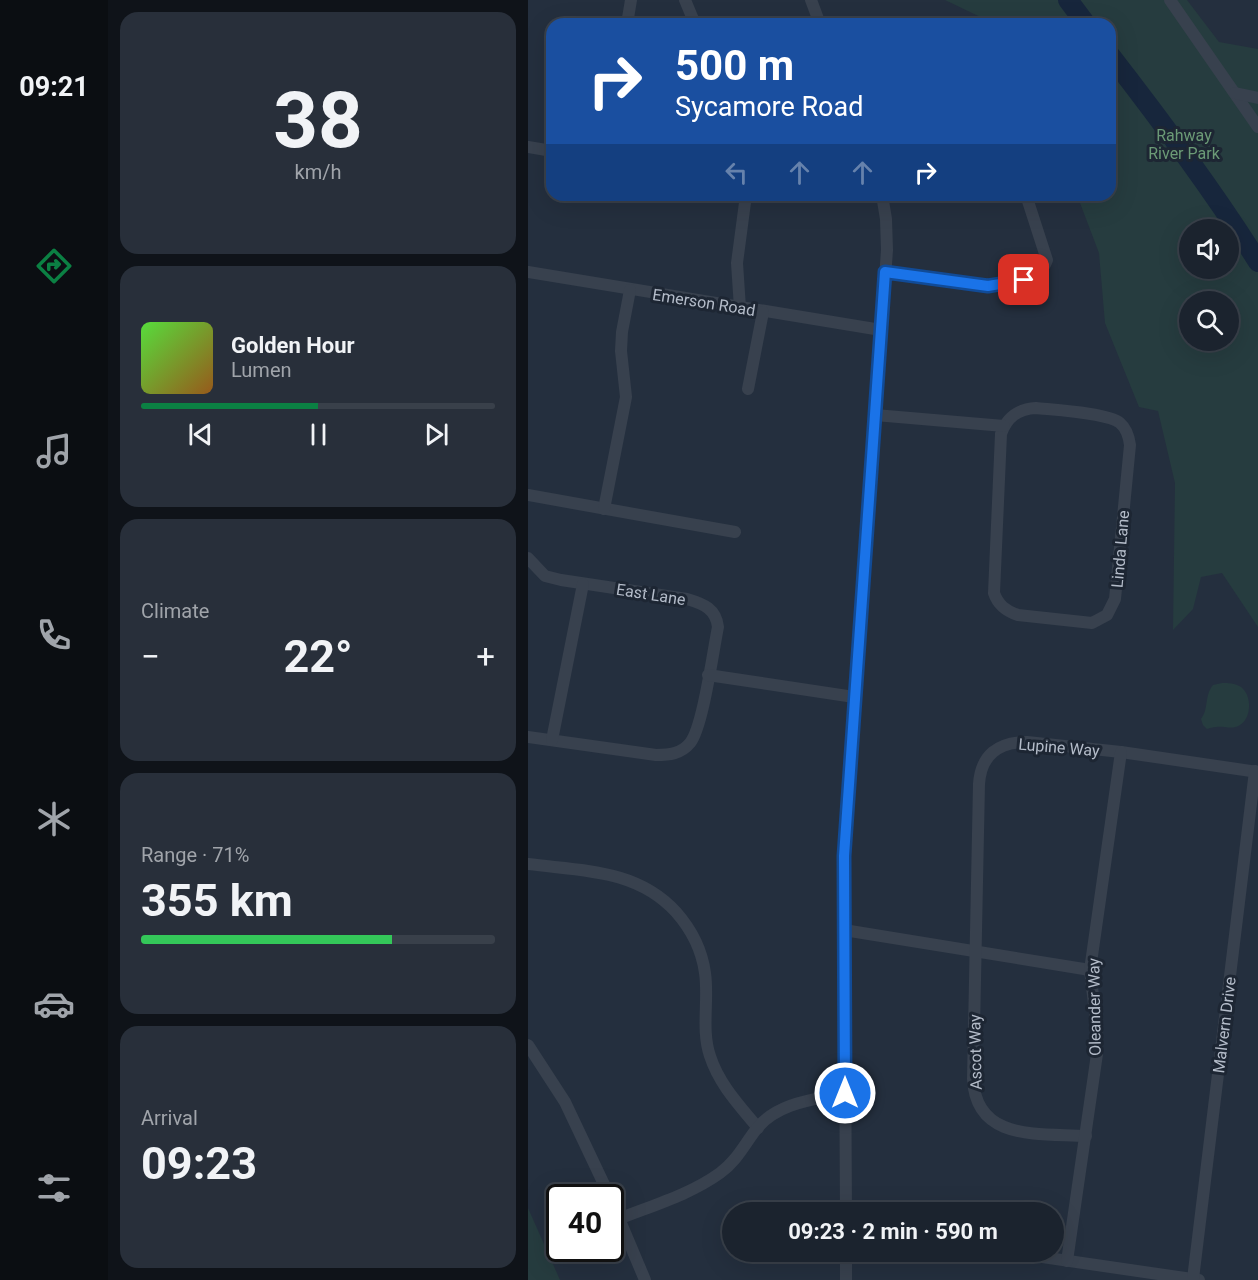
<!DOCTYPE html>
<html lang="en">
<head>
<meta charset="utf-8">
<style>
  body { margin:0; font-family:Roboto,sans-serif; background:#282f3a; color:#f1f3f6; height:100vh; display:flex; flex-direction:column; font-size:22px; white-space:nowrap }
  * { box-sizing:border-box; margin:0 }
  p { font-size:20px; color:#a0a4aa }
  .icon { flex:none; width:33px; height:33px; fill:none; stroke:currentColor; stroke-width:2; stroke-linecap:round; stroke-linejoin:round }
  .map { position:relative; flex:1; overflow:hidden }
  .panel { display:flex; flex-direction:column; gap:12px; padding:12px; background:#0f1319; width:420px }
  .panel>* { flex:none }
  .guide { position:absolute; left:18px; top:18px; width:570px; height:183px; border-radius:18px; box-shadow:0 6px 24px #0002,0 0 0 2px #39404a; background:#1a4fa0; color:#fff; overflow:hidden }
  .fabs { position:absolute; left:651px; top:219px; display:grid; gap:12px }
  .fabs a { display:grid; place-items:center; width:60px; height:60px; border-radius:50%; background:#1b232e; box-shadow:0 6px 24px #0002,0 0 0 2px #39404a; font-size:30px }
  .speed { position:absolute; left:18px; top:1184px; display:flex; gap:12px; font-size:30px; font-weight:700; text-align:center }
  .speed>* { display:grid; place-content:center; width:78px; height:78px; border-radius:50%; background:#1b232e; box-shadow:0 6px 24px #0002,0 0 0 2px #39404a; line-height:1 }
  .speed .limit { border:3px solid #111; border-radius:9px; background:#fff; color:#111 }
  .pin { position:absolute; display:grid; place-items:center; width:51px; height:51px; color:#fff; margin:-26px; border-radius:12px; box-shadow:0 3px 9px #0006 }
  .me { position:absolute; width:66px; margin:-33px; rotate:0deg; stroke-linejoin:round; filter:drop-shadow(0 0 4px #0008) }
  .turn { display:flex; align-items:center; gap:21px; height:126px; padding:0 30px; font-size:27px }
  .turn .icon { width:78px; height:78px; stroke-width:2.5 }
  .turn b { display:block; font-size:42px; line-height:51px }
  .lanes { display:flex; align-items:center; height:57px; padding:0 30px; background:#0003; justify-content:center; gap:30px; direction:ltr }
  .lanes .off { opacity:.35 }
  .big { font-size:45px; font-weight:700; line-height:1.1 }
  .panel .widget { flex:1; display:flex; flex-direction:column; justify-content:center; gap:9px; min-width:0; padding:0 21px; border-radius:18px; background:#282f3a }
  .panel .dial { align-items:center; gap:0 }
  .dial b { font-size:78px; line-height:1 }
  .song { display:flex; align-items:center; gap:18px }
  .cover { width:72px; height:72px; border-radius:9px; background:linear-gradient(135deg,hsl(110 70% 55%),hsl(30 70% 35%)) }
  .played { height:6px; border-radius:3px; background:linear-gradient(90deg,#0b8043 50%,#39404a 50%) }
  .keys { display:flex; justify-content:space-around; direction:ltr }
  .heat { display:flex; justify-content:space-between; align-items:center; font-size:33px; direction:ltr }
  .charge { height:9px; border-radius:4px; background:linear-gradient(90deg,#34c759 71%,#39404a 0) }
  .trip { position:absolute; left:194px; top:1202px; width:342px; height:60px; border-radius:30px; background:#1b232e; box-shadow:0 6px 24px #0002,0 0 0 2px #39404a; font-weight:700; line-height:60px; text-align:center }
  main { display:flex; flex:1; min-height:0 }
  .dock { display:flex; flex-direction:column; width:108px; justify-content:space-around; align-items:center; background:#0b0e12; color:#a0a4aa }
  .dock .icon { width:42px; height:42px }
  .dock .on { color:#0b8043 }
  .dock b { font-size:27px; color:#f1f3f6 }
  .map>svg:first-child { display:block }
  .green { fill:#263c3f; fill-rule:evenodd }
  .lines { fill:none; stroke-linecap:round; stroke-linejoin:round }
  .river { stroke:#17263c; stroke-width:20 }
  .minor { stroke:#38414e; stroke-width:12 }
  .route-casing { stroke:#114b97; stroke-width:15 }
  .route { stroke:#1a73e8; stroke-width:10 }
  .labels { text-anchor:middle; stroke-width:6; stroke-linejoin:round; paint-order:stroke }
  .park-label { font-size:16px; fill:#6b9a76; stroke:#1d2633 }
  .street-label { font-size:16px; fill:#b4bcc9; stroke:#1d2633 }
</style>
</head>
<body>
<main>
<nav class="dock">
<b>09:21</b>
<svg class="icon on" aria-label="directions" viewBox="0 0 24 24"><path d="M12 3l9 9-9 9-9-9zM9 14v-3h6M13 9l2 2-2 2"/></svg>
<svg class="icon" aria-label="music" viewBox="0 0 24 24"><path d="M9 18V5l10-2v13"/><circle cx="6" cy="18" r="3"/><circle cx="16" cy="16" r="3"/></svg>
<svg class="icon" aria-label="phone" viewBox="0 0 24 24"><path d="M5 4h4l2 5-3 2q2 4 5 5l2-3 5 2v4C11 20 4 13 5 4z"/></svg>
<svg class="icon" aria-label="climate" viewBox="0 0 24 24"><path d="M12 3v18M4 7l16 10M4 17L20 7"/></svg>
<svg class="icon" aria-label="car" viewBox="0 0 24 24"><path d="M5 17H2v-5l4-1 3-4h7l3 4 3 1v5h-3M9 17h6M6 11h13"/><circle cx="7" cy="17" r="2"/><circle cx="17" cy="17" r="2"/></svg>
<svg class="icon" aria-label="filters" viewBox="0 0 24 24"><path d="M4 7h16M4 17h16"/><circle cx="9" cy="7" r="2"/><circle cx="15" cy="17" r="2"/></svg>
</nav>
<section class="panel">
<div class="widget dial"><b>38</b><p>km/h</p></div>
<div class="widget">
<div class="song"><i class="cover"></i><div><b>Golden Hour</b><p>Lumen</p></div></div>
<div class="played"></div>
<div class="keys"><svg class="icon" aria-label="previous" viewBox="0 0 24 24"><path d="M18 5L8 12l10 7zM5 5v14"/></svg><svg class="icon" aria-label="pause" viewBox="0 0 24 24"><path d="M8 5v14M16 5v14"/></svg><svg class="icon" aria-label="next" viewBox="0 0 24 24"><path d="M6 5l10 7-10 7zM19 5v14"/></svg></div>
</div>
<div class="widget"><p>Climate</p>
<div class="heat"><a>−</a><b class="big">22°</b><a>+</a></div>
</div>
<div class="widget"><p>Range · 71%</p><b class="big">355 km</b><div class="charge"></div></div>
<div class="widget"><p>Arrival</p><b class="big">09:23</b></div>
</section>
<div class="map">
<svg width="730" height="1280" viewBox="0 0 730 1280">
  <rect width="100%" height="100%" fill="#242f3e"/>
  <!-- green -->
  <g class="green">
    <path d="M417,0H659L691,42L730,49V627L694,573L673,577L665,609L645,630L647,483L630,411L611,407L577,323L571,253L549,195H582V24H467ZM662,230H700V268H662ZM662,302H700V340H662Z"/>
    <path d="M694,683C700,683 707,683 713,687C724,695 724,718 712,725C705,730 696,726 688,727C685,727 682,728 679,729L675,725L673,719C681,709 676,696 685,685Z"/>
    <path d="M0,1208L32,1280H0Z"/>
  </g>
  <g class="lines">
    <!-- river -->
    <g class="river">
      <path d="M540,0L558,24"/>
      <path d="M582,55C634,122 685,190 730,262"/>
    </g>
    <!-- minor -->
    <g class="minor">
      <path d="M157,0L167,24"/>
      <path d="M283,0L292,24"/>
      <path d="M642,0L730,127"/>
      <path d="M99,24L103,0"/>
      <path d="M707,93L730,98"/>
      <path d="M0,147L24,151"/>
      <path d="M0,272L353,330"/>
      <path d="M357,272L460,286C481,284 511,283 519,260L498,195"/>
      <path d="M212,308L209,263L218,195"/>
      <path d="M220,389L235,312"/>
      <path d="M508,408C527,410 580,413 592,423C599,429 601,437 602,445L587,599L579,615L564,623L490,615C478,611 470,605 466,593L473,434C479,417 490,409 508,408Z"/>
      <path d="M347,415L476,426"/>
      <path d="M0,495L207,532"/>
      <path d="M76,509L98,397L93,351L94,332L102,290"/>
      <path d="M0,558L17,576L33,580L159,599C176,604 188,609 190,627C185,651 175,727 162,743C153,754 141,755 128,755L0,737"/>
      <path d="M180,675L326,697"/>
      <path d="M24,740L55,584"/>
      <path d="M0,864C54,871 109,869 148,912C163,929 174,951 177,973C181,1000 173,1030 182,1056C191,1084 211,1105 230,1128"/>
      <path d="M316,930L562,970"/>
      <path d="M0,1045L37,1102L82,1197"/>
      <path d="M558,1136C512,1133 448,1142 445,1079L451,784C453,755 470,742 499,742L593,752L730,772"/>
      <path d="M82,1197L117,1280"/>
      <path d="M318,1212L316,856L359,250L358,219L354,195"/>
      <path d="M93,1218C126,1205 163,1194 192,1173C209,1161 217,1143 230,1127C252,1102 286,1100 317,1093"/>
      <path d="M318,1251V1280"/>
      <path d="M473,1251L671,1280"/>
      <path d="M539,1261L569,1054V1029L562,970L593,752"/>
      <path d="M665,1279L727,771"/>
    </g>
  </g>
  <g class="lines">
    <!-- route casing -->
    <g class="route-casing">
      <path id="route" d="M317,1093L316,856L357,272L460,286L496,280"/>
    </g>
    <!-- route -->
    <use href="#route" class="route"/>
  </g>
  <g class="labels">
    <!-- park labels -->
    <g class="park-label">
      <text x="656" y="141">Rahway<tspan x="656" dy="18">River Park</tspan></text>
    </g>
    <!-- street labels -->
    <g class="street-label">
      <text transform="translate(176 302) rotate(9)" y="6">Emerson Road</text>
      <text transform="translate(592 549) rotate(-85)" y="6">Linda Lane</text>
      <text transform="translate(123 594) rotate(9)" y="6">East Lane</text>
      <text transform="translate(531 747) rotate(5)" y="6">Lupine Way</text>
      <text transform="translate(566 1007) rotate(-91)" y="6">Oleander Way</text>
      <text transform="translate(696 1025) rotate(-83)" y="6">Malvern Drive</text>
      <text transform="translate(447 1052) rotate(-91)" y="6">Ascot Way</text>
    </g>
  </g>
</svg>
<div class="fabs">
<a><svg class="icon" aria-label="sound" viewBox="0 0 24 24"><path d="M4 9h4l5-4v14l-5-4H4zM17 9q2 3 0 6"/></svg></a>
<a><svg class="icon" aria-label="search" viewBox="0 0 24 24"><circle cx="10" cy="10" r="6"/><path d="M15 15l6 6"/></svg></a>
</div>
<div class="speed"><div class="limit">40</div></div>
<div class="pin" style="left:496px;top:280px;background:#d93025"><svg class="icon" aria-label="arrive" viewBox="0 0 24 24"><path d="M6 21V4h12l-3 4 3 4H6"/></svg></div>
<svg class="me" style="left:317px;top:1093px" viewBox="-20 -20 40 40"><circle r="17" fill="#1a73e8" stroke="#fff" stroke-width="3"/><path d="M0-11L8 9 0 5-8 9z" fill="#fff"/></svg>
<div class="trip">09:23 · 2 min · 590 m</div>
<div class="guide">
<div class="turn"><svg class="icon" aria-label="right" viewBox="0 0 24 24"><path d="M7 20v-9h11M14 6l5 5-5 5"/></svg><div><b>500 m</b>Sycamore Road</div></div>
<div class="lanes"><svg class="icon off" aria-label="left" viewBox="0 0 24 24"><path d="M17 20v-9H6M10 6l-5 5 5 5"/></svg><svg class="icon off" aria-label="ahead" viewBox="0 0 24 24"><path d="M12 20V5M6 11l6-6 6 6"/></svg><svg class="icon off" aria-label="ahead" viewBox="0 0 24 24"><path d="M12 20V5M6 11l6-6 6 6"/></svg><svg class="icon" aria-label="right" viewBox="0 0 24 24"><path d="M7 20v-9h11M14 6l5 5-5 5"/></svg></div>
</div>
</div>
</main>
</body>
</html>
